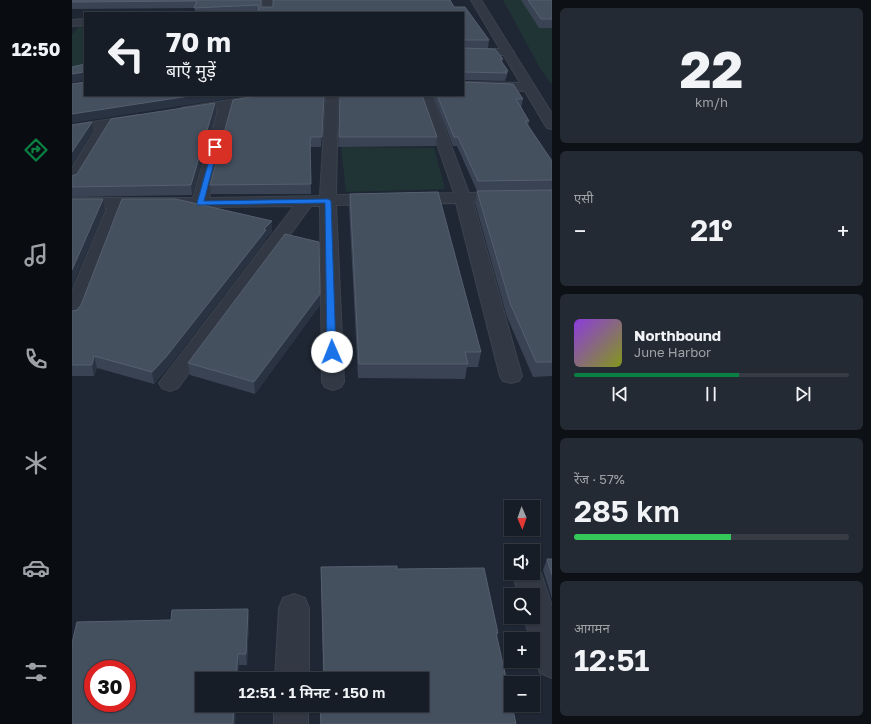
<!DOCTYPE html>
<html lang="hi">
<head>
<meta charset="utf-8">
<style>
  body { margin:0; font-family:"Golos Text","Noto Sans Devanagari",sans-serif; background:#242a33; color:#f1f3f6; height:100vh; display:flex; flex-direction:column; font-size:15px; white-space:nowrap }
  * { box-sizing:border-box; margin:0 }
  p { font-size:13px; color:#9ea2a7 }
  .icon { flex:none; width:22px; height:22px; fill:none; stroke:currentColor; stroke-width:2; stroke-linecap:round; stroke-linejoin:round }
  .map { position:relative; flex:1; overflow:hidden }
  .sheet { display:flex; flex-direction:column; gap:8px; padding:8px; background:#0d1015; width:319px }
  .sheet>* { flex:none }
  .top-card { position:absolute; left:12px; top:12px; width:380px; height:84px; border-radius:0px; box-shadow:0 1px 3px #0004,0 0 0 1px #363b44; background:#171d27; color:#f1f3f6; overflow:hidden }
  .needle { width:26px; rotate:178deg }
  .fabs { position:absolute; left:432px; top:500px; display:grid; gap:8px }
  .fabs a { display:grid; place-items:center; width:36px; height:36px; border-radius:0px; background:#171d27; box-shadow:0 1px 3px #0004,0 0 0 1px #363b44; font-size:20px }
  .speed { position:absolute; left:12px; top:660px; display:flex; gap:8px; font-size:20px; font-weight:700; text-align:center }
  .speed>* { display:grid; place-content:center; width:52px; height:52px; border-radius:50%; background:#171d27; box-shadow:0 1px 3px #0004,0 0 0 1px #363b44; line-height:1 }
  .speed .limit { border:6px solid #d22; background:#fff; color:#111 }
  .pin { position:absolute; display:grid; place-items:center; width:34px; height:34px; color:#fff; margin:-17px; border-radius:8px; box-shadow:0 2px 6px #0006 }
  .me { position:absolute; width:44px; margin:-22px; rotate:359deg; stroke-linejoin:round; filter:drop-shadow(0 0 3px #0008) }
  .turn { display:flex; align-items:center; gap:14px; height:84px; padding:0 16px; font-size:18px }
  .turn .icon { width:52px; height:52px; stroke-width:2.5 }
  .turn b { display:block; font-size:28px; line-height:34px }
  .big { font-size:30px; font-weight:600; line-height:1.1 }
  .sheet .tile { flex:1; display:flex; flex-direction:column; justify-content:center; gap:6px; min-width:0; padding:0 14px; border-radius:6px; background:#242a33 }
  .sheet .dial { align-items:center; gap:0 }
  .dial b { font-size:52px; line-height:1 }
  .song { display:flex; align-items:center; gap:12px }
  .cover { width:48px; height:48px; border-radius:6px; background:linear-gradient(135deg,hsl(270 70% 55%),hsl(70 70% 35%)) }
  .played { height:4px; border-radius:2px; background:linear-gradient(90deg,#0b8043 60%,#363b44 60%) }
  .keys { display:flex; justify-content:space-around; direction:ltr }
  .heat { display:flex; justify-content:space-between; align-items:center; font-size:22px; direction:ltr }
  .charge { height:6px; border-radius:3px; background:linear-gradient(90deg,#34c759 57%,#363b44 0) }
  .trip { position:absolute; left:123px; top:672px; width:234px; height:40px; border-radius:0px; background:#171d27; box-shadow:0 1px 3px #0004,0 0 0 1px #363b44; font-weight:600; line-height:40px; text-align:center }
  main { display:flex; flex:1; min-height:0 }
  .dock { display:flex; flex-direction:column; width:72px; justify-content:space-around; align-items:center; background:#090c10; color:#9ea2a7 }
  .dock .icon { width:28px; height:28px }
  .dock .active { color:#0b8043 }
  .dock b { font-size:18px; color:#f1f3f6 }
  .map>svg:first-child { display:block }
  .green { fill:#203335 }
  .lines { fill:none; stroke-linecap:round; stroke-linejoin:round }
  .minor-casing { stroke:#3b434e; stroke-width:2 }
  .tertiary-casing { stroke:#3b434e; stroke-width:2 }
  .minor { fill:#323945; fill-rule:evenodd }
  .tertiary { fill:#323945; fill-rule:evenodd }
  .wall { fill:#394353 }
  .shaded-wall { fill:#293342 }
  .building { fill:#45505f; stroke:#555f6f; fill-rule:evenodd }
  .route { fill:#1a73e8; stroke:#114b97 }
</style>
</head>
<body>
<main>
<nav class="dock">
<b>12:50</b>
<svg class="icon active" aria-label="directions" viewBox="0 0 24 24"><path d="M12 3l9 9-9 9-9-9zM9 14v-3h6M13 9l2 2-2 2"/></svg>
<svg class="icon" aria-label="music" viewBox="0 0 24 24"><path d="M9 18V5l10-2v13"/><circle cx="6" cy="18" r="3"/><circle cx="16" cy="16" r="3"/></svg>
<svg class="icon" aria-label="phone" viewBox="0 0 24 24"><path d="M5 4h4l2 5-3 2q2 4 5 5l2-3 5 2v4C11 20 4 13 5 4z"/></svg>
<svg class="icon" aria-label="climate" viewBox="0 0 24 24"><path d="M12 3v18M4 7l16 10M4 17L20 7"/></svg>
<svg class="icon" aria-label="car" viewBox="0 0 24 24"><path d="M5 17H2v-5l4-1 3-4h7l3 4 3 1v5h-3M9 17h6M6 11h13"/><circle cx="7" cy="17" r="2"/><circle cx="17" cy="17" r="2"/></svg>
<svg class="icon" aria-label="filters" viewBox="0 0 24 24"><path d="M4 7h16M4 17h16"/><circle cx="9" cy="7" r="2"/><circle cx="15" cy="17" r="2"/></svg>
</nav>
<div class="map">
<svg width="480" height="724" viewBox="0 0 480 724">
  <rect width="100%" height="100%" fill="#1f2734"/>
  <!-- green -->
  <g class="green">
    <path d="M431,0H480V85L468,68Z"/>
    <path d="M7,26H13V68L0,71V35Z"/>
    <path d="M269,147L362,148L373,189L274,192Z"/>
  </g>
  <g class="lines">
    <!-- minor casing -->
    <g class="minor-casing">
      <g id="minor">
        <path d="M191,0H201L200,13H190Z"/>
        <path d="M13,19V25L0,26V20Z"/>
        <path d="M391,49H436L442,52L436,55H391Z"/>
        <path d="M391,82L457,83L461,84L463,87L461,90L457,91L391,90Z"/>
        <path d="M189,95H219L217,98L213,99L160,107L137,198L248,196L254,95H266L264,195L382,193L348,95H360L397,193L480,191V201L401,202L450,376L447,381L439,383L431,381L428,376L384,203L264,205L272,382L269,387L261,390L253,387L250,382L248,206H239L106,388L98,391L90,388L87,383L222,206L51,208L10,316L7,320L0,322V291L35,208H0V198H121L146,110L114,115L109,114L107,111L109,108L114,107Z"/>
        <path d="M66,115L71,116L73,119L71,122L40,127L8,180L6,183L0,185V168L24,129L0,133V125Z"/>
        <path d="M461,570L469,573L480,606V678L468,673L461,651V639H458L452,617H461V595H446L443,582L447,573H461Z"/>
        <path d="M222,594L233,598L237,608V679H203L207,608L211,598Z"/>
        <rect x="202" y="705" width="34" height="19"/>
      </g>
    </g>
    <!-- tertiary casing -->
    <g class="tertiary-casing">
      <path id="tertiary" d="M399,0H409L480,114V129L475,128L473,125Z"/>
    </g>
    <!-- minor -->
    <use href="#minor" class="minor"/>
    <!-- tertiary -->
    <use href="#tertiary" class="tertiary"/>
  </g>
  <!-- wall -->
  <g class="wall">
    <path d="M0,0H190L189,7H201V0H378L382,7H393L417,40L416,48H391V13H187V12L168,13H123V8L0,9Z"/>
    <path d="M449,0H480V28H467Z"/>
    <path d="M391,48L431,59L430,63L436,71L434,79H433V81L391,80Z"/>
    <path d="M391,83L451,99L449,108L457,121L456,126L480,161V190L435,191L480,190V376L461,377L435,317L403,203L405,191L385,146H381L361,95H391Z"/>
    <path d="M191,95H253L249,147H239L238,150L239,194H139L138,185Z"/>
    <path d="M268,95L365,137L364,146L266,147Z"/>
    <path d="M144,112L120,195L0,197V176Z"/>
    <path d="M278,194L409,352L406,367H395L393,379L286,378L277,206Z"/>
    <path d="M200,221V232L194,238V240L96,368L82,384L25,368L22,376H0V311L5,310Z"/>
    <path d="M248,305L183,394L118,375L116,363Z"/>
    <path d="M475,559H480V599L471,570Z"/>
    <path d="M249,567L325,569L426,633L425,637L444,724H248V705H350L251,675Z"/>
    <path d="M176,609L177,621L175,665H167L166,679H130L99,620Z"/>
  </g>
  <!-- shaded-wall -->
  <g class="shaded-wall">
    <path d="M12,72L13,80L0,83V74Z"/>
    <path d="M124,95H179L0,123V114Z"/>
    <path d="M252,95H253L249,147L250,137Z"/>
    <path d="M143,103L144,112L120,195L119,185Z"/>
    <path d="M20,122L22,131L0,165V152Z"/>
    <path d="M31,199L33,210L0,287V270Z"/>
    <path d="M200,221V232L194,238V240L96,368L82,384L80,372L192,229Z"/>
    <path d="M248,294V305L183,394L182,382Z"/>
    <path d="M22,356L25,368L22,376L20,365Z"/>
    <path d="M176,609L177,621L175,665L174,654Z"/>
    <path d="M166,654L167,665L166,679H164Z"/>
    <path d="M162,705H165L163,724H161Z"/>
  </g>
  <!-- building -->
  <g class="building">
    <path d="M0,0H189V7H201V0H378L382,7H393L417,40H392L391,41V13H187L186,5L122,8L125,1L0,2Z"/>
    <path d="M456,0H480V19H469Z"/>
    <path d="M391,48L423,49L431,59H428L436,71H433L435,73L392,72L391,73Z"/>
    <path d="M13,64V95H124L0,114V84L13,82L12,72L0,74V67Z"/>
    <path d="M391,82L441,84L451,99H444L457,121H453L480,161V180L406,181L386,137H382L365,95H391Z"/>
    <path d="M191,95H252L250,137H239L238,142L239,184L138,185L161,100Z"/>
    <path d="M268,95H350L365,137H267Z"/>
    <path d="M143,103L119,185L0,187V176L5,174L39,119Z"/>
    <path d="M20,122L0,152V125Z"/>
    <path d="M480,190V362H464L438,303L405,191Z"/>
    <path d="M366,192L409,352H393L396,364H287L278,194Z"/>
    <path d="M0,199H31L0,270Z"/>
    <path d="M50,199H104L200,221L192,229L194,230L94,357L80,372L22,356L20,365H0V311L5,310L9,305Z"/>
    <path d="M213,234L247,242L248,294L182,382L116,363Z"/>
    <path d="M475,559H480V575Z"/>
    <path d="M325,566V569L412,568L426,633H424L439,700V705H440L444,724H249L248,705H350V679H248L247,675H252L249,567Z"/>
    <path d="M176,609L174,654H166L164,679H130V705H162L161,724H0V643L5,622L99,620L100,610ZM21,669H55V703H21Z"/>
  </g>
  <!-- route -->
  <path class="route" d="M141,146L146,147L132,201L256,199L259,201L264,352L263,353H257L255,352L253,203L126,205L125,203Z"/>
</svg>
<div class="fabs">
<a><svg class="needle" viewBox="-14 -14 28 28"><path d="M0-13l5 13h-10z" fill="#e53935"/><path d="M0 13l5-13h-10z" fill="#9ea2a7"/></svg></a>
<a><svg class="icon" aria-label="sound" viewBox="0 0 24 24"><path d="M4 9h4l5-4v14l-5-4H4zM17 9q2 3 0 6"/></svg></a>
<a><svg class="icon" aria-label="search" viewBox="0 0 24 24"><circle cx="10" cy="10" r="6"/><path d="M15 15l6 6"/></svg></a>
<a>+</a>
<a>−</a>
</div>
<div class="speed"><div class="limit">30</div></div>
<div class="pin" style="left:143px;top:147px;background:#d93025"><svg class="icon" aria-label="arrive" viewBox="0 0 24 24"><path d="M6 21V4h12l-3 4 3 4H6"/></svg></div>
<svg class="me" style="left:260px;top:352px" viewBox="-20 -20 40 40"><circle r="19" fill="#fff"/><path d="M0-13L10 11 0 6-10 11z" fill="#1a73e8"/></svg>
<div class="trip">12:51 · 1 मिनट · 150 m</div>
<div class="top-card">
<div class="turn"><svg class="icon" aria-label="left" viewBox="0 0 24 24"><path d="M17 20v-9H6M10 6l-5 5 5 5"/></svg><div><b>70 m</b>बाएँ मुड़ें</div></div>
</div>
</div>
<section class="sheet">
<div class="tile dial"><b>22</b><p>km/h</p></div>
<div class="tile"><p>एसी</p>
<div class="heat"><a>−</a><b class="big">21°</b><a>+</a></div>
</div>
<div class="tile">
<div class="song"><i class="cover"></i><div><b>Northbound</b><p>June Harbor</p></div></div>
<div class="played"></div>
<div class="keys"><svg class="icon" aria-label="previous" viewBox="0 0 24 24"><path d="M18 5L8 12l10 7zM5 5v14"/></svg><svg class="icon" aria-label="pause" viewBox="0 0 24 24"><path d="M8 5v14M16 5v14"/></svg><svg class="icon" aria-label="next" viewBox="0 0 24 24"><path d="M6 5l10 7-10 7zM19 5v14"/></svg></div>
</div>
<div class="tile"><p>रेंज · 57%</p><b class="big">285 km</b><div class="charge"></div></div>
<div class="tile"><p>आगमन</p><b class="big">12:51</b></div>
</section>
</main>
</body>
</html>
